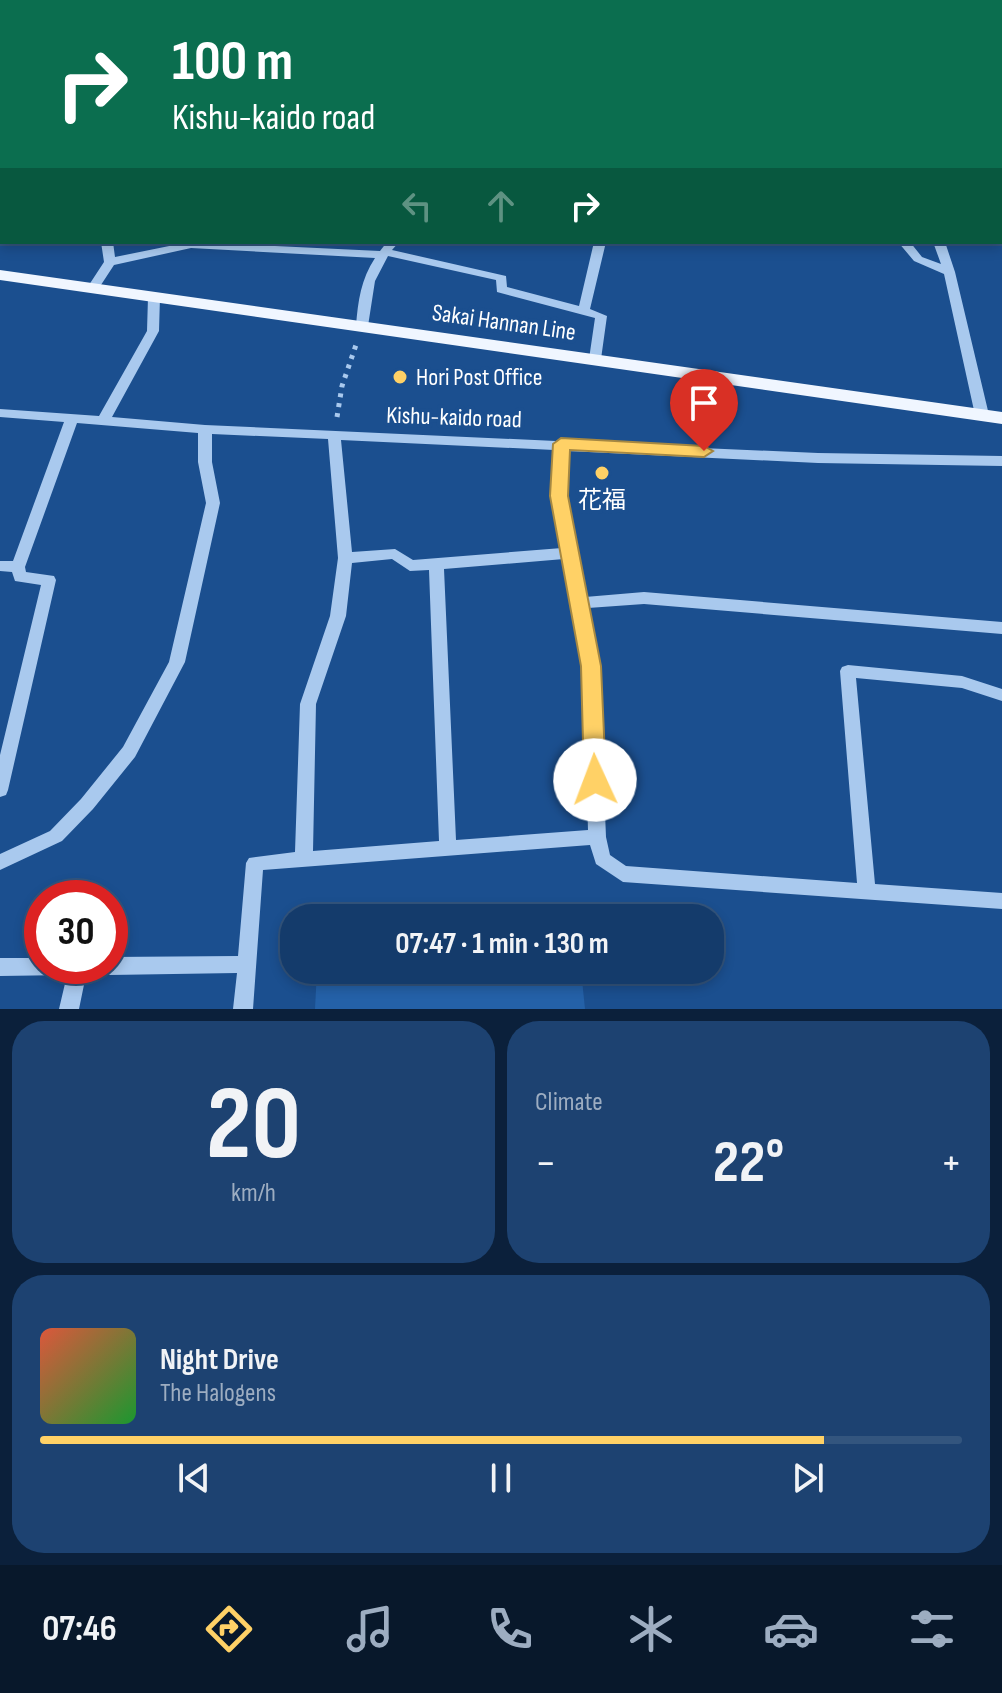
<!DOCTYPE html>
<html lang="en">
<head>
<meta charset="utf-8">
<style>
  body { margin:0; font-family:"Sofia Sans Condensed","Noto Sans JP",sans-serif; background:#1d4271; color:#f1f3f6; height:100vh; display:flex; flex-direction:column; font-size:30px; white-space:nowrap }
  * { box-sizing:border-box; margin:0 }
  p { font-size:26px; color:#9dadc1 }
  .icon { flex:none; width:44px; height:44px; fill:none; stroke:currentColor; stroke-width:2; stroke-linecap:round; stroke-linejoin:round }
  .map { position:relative; height:1009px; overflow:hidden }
  .details { display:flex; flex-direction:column; gap:12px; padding:12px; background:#0b203b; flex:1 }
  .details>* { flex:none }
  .guide { position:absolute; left:0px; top:0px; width:1002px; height:244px; box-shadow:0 4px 12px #0003,0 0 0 2px #33557e; background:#0b6e4f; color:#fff; overflow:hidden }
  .speed { position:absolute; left:24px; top:880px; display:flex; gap:16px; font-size:40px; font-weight:700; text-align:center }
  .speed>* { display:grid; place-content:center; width:104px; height:104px; border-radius:50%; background:#143b6b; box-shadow:0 4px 12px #0003,0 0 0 2px #33557e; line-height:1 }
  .speed .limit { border:12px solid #d22; background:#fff; color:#111 }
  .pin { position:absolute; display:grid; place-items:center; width:68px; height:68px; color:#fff; margin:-82px -34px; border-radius:50% 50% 50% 0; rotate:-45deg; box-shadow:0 0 8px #0007 }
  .pin .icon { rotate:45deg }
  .me { position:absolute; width:88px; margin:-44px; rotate:358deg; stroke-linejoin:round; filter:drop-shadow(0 0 6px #0008) }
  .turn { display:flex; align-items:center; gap:28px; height:168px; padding:0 40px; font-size:36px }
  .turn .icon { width:104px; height:104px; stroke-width:2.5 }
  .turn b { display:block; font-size:56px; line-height:68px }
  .lanes { display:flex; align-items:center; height:76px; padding:0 40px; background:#0003; justify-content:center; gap:40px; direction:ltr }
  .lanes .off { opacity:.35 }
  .big { font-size:60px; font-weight:700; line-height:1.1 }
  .details .tile { flex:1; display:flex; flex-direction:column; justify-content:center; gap:12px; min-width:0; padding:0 28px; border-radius:32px; background:#1d4271 }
  .details .dial { align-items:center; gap:0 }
  .dial b { font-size:104px; line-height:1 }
  .song { display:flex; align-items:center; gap:24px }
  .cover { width:96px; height:96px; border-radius:12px; background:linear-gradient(135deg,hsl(10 70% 55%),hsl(130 70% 35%)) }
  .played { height:8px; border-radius:4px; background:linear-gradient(90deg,#ffd166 85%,#33557e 85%) }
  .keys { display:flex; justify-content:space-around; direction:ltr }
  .heat { display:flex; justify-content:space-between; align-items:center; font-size:44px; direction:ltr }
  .details .tiles { flex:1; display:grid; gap:12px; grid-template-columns:1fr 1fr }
  .tile:last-child { grid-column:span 2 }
  .trip { position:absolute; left:280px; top:904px; width:444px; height:80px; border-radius:32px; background:#143b6b; box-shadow:0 4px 12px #0003,0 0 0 2px #33557e; font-weight:700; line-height:80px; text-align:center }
  .tab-bar { display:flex; height:128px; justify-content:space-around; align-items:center; background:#08182b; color:#9dadc1 }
  .tab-bar .icon { width:56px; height:56px }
  .tab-bar .on { color:#ffd166 }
  .tab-bar b { font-size:36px; color:#f1f3f6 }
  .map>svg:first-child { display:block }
  .green { fill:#2461a8 }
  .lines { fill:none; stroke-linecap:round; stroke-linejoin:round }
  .path { stroke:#a9c9ee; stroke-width:5; stroke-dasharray:4 6; stroke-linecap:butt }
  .minor { fill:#a9c9ee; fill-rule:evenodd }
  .major { fill:#f0f6ff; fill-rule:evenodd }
  .route { fill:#ffd166; stroke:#a68842; stroke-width:2 }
  .poi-dot { fill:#ffd166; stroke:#1b4f8f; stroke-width:3 }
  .labels { text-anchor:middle; stroke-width:8; stroke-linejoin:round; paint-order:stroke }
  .street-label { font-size:24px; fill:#fff; stroke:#1b4f8f }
  .poi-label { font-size:24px; fill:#fff; stroke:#1b4f8f; text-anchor:start }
</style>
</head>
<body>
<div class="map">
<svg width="1002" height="1009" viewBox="0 0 1002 1009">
  <rect width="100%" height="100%" fill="#1b4f8f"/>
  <!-- green -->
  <path class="green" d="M317,970H581L585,1009H315Z"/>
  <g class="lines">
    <!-- path -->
    <path class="path" d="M337,417L342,386L357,342"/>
    <!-- minor -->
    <g class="minor">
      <path d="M116,0H124L123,2H115Z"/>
      <path d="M184,0H192L191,2H183Z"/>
      <path d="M256,0H264L263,2H255Z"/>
      <path d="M390,0H430L431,2H391Z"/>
      <path d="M572,0H592L591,2H571Z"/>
      <path d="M721,0H730L731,2H722Z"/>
      <path d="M849,0H857L858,2H850Z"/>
      <rect x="0" y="49" width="2" height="6"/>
      <rect x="1000" y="98" width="2" height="6"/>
      <rect x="0" y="121" width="2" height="9"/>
      <rect x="0" y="159" width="2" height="6"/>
      <rect x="0" y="187" width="2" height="8"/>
      <path d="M101,242H113L115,257L189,242L380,251L387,242H399L392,250L506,276L507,287L579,306L594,242H606L590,309L607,316L601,359L595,363L589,359L595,318L497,292L496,280L388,256L375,281L368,326L362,330L356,326C358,301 361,279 375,258L191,248L114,265L97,291L93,292L87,288L104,262Z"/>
      <path d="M898,242H910L922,257L941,264L933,242H945L955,272L989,415L987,418H977L975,415L944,274L914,261Z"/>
      <path d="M154,293L160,297L159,331L112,417L205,425L556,441L561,440L566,442L818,453L1002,456V466L818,463L567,451L566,496L585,597L644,592L1002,622V634L644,604L588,608L599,666L606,837L610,855L626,866L857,883L840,671L842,667L848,665L962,676L1002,689V701L962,688L856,678L875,884L1002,893V909L623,882L596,864L590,845L263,870L253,1009H233L237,973L110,975L103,972L101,966H110V957L238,956L246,863L249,858L295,852L300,704L330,616L338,558L328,439L212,434V462L220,503L185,662L135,757L93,809L62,841L0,870V854L50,831L81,799L123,747L169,662L206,503L198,462V433L77,423L25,567L26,572L54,576L56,580L8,790L6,795L0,797V755L41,585L15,581L12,572L0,571V561H13L64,422L0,417V409L99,416L147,331L148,297ZM341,440L554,450L552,496L562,548L413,560L395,549L352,552ZM392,559L410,571L429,570L439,841L313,851L316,704L346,616L352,563ZM564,559L583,666L588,830L456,840L444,569Z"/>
      <path d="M0,958H42V966H95L93,972L86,975L79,1009H59L67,975L0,976Z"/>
    </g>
    <!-- major -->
    <path class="major" d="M0,270L1002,412V424L0,280Z"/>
  </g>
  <!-- route -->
  <path class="route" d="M561,438L704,446L713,451L704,457L570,450L568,496L601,666L606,780L603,787L595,789L587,787L584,780L581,666L550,496L553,444Z"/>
  <!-- markers -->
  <g class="poi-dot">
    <circle cx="400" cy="377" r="8"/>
    <circle cx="602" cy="473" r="8"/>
  </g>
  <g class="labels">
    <!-- street labels -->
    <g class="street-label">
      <text transform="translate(504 322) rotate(8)" y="8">Sakai Hannan Line</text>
      <text transform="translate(454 417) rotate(2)" y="8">Kishu-kaido road</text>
    </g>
    <!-- poi labels -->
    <g class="poi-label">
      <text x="416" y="385">Hori Post Office</text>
      <text x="602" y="508" text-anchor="middle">花福</text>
    </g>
  </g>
</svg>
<div class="speed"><div class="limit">30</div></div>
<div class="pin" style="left:704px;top:451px;background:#d93025"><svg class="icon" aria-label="arrive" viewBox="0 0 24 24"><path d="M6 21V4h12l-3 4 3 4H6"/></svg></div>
<svg class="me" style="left:595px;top:780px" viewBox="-20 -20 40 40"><circle r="19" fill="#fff"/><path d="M0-13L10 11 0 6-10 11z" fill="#ffd166"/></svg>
<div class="trip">07:47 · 1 min · 130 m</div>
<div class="guide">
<div class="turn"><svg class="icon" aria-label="right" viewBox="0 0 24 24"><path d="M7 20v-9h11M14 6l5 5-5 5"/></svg><div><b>100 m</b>Kishu-kaido road</div></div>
<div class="lanes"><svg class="icon off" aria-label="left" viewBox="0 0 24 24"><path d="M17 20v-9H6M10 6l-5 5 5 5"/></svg><svg class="icon off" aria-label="ahead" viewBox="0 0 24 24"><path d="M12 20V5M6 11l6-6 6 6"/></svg><svg class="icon" aria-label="right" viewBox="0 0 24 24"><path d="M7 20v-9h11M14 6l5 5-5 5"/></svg></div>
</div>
</div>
<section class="details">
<div class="tiles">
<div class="tile dial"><b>20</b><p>km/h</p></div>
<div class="tile"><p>Climate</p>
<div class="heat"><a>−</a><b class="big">22°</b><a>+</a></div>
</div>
<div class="tile">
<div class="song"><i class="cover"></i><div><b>Night Drive</b><p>The Halogens</p></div></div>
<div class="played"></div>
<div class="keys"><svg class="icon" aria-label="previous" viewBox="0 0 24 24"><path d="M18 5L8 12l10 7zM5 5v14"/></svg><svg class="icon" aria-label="pause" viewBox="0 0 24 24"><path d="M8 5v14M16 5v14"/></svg><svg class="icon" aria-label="next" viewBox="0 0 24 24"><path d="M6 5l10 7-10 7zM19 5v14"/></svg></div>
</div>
</div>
</section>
<nav class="tab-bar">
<b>07:46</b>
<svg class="icon on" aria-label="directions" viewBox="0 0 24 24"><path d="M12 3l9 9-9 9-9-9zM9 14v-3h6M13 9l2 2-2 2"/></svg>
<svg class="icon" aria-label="music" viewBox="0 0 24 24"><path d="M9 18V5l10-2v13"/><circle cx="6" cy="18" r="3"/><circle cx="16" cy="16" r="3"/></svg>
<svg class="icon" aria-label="phone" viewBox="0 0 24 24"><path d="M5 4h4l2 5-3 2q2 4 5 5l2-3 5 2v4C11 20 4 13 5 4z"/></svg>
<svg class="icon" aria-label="climate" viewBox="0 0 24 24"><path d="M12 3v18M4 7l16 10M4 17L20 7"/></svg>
<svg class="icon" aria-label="car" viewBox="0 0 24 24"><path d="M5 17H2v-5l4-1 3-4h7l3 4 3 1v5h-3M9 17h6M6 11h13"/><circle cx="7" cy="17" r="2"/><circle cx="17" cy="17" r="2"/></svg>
<svg class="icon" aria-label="filters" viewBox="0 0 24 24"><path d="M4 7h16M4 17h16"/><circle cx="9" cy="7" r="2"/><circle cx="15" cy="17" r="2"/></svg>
</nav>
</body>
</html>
